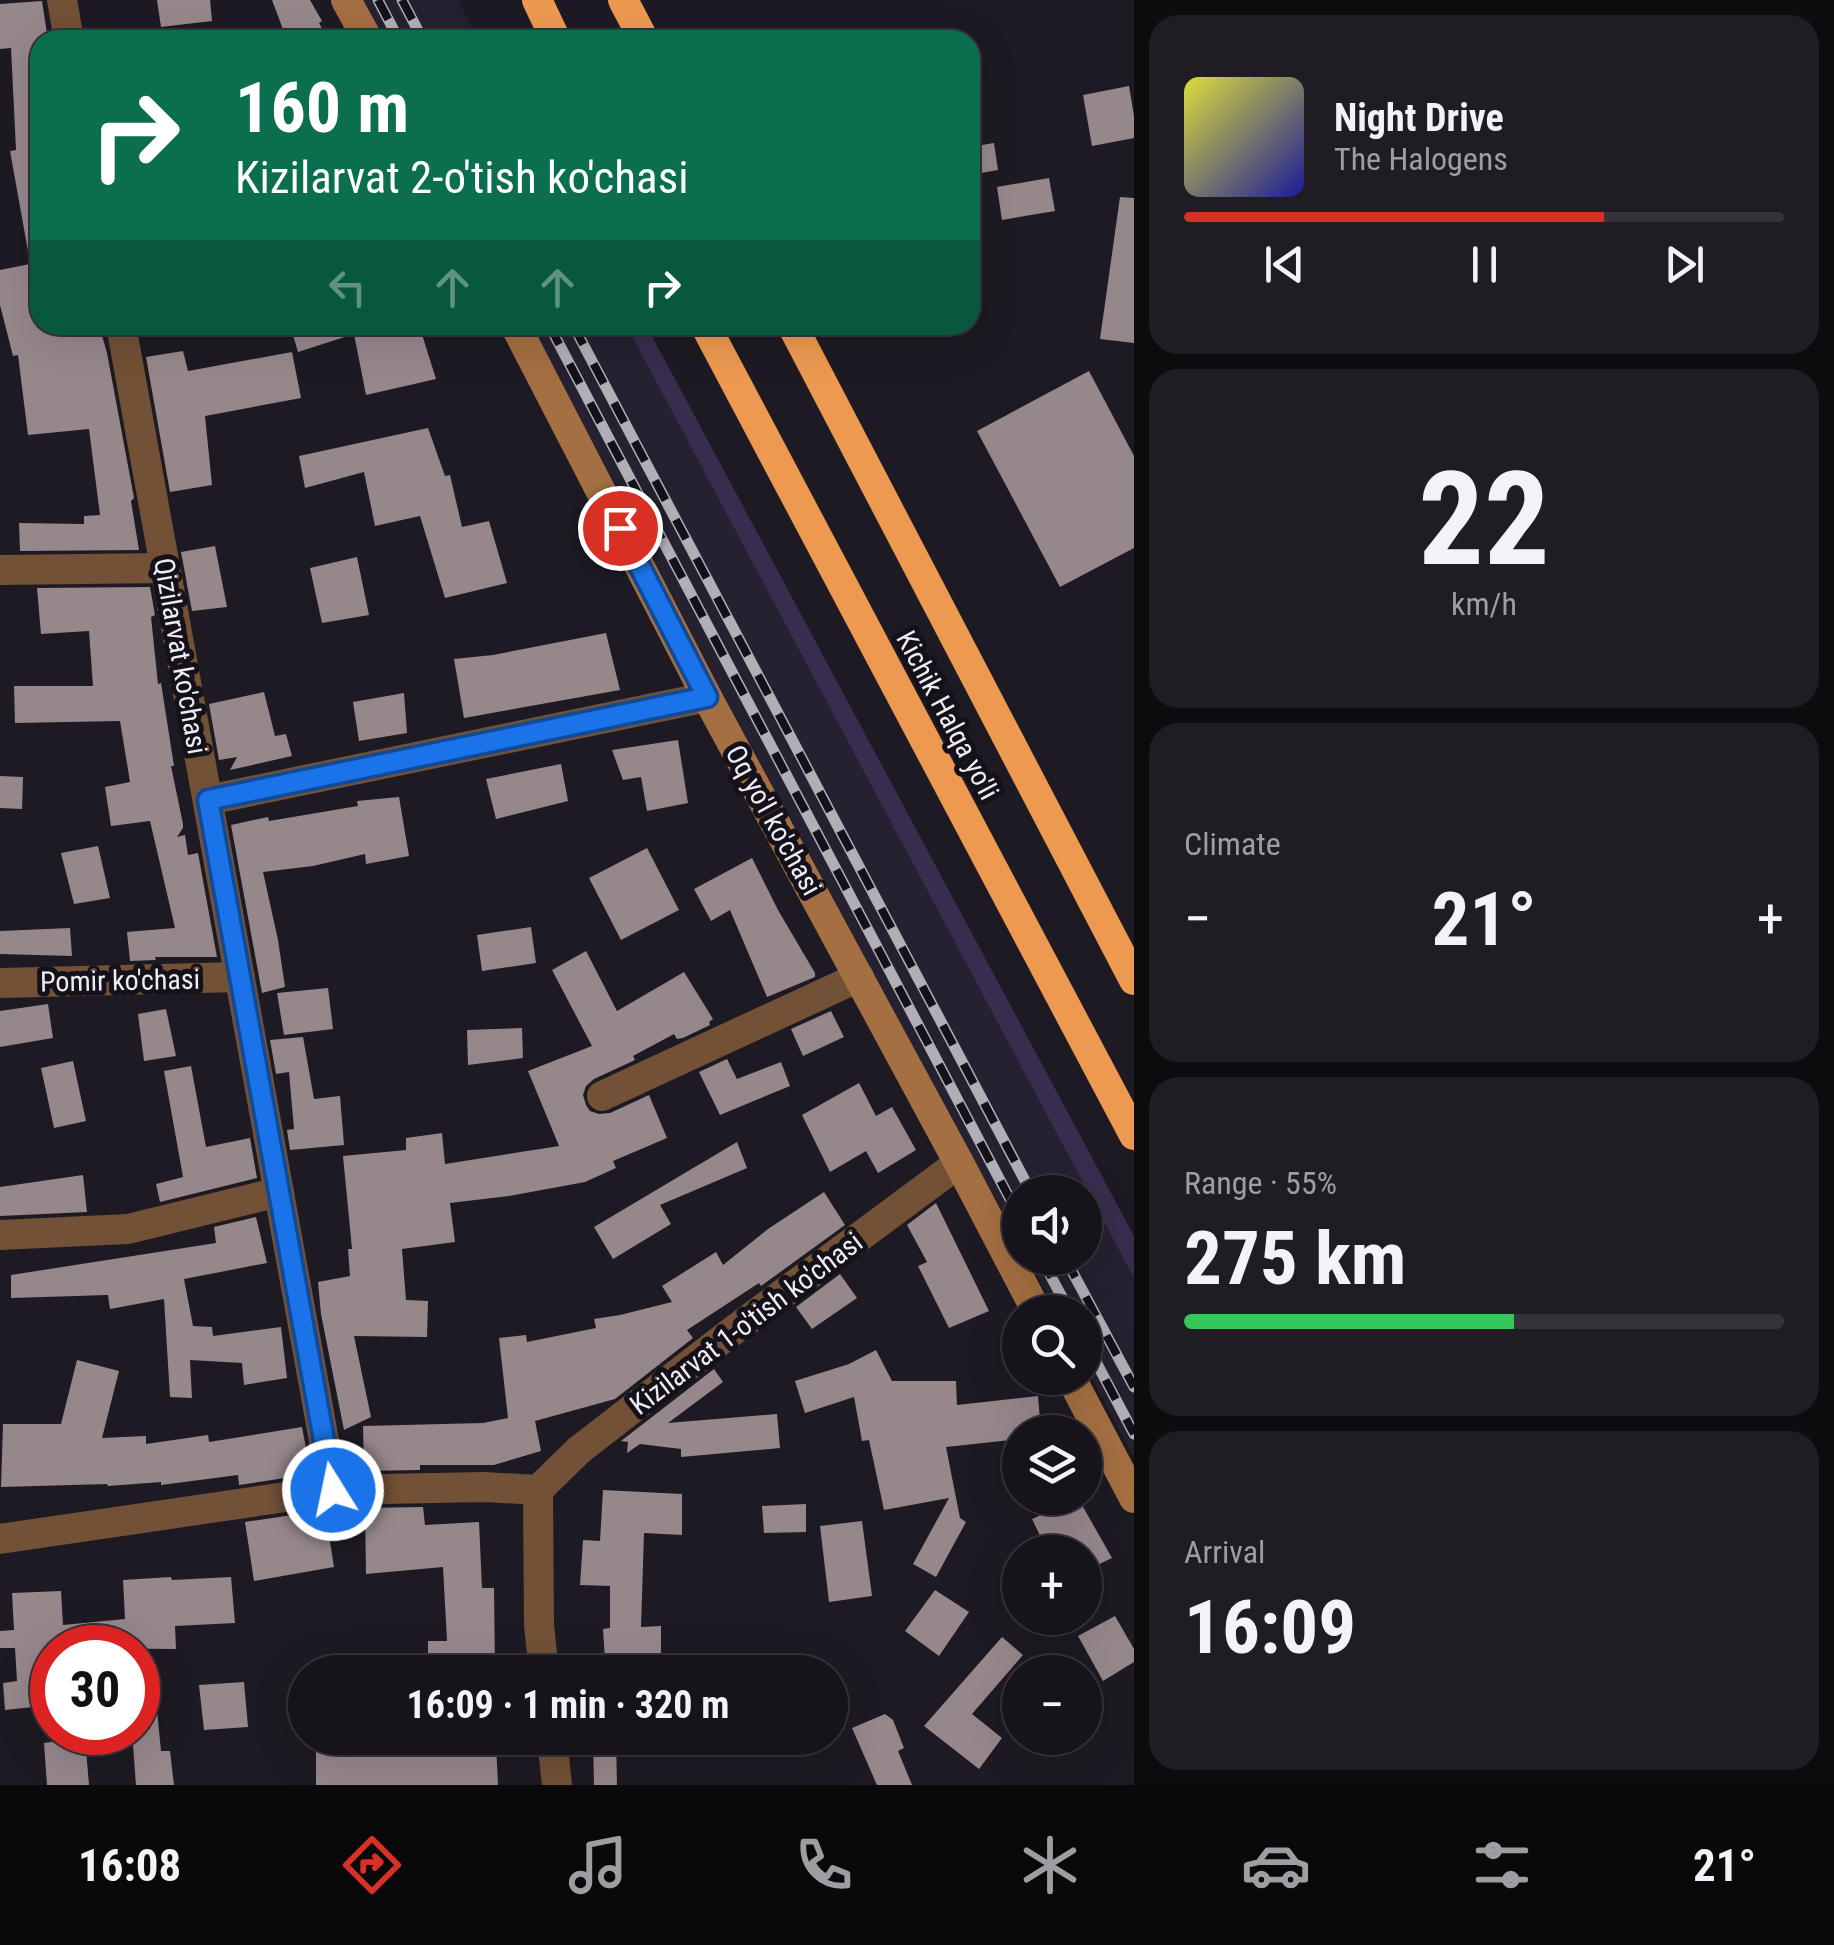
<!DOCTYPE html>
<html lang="en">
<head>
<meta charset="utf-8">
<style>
  body { margin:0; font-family:"Roboto Condensed",sans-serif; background:#1f1d23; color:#f1f3f6; height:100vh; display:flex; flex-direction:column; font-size:38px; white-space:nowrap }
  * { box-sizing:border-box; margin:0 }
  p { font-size:32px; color:#9e9ea2 }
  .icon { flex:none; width:55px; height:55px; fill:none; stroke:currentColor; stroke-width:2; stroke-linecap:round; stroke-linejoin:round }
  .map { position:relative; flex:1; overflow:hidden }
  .side { display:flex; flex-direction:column; gap:15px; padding:15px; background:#0c0b0e; width:700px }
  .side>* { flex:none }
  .hud { position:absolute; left:30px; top:30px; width:950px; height:305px; border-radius:30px; box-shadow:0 10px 40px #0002,0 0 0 2px #353339; background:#0b6e4f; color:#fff; overflow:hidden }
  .tools { position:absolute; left:1002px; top:1175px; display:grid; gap:20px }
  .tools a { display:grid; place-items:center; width:100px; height:100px; border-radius:50%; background:#16141a; box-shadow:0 10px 40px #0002,0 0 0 2px #353339; font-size:50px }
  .speed { position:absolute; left:30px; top:1625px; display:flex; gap:20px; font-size:50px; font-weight:700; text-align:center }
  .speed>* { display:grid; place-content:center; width:130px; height:130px; border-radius:50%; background:#16141a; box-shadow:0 10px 40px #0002,0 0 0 2px #353339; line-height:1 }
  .speed .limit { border:15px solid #d22; background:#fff; color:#111 }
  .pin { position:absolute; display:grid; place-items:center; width:85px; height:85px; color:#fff; margin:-42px; border:5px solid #fff; border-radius:50%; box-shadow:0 2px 10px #0007 }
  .me { position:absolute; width:110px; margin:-55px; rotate:350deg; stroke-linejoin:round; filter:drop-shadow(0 0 8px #0008) }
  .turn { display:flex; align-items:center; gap:35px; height:210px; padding:0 40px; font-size:45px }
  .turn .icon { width:130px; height:130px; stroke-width:2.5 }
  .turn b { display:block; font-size:70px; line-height:85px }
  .lanes { display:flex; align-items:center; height:95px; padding:0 40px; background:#0003; justify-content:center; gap:50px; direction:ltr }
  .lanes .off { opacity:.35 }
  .big { font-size:75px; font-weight:700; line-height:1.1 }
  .side .tile { flex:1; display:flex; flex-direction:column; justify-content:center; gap:15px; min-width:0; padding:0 35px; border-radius:30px; background:#1f1d23 }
  .side .dial { align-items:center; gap:0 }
  .dial b { font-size:130px; line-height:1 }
  .song { display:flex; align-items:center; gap:30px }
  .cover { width:120px; height:120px; border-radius:15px; background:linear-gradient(135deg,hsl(60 70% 55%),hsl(240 70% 35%)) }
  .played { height:10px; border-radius:5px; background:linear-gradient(90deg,#d93025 70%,#353339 70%) }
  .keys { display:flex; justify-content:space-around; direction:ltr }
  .heat { display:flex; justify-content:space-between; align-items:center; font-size:55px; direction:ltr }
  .charge { height:15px; border-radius:8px; background:linear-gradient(90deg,#34c759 55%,#353339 0) }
  .trip { position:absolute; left:288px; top:1655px; width:560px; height:100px; border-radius:50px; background:#16141a; box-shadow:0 10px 40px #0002,0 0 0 2px #353339; font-weight:700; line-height:100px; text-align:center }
  .menu { display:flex; height:160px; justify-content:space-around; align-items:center; background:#09080a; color:#9e9ea2 }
  .menu .icon { width:70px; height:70px }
  .menu .current { color:#d93025 }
  .menu b { font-size:45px; color:#f1f3f6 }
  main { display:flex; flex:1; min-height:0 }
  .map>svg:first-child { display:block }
  .built { fill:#252130 }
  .green { fill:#382d4e }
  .building { fill:#96878b }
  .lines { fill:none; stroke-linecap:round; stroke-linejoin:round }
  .street { stroke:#725136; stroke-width:30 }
  .secondary { stroke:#a46f41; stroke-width:30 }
  .highway { stroke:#ed9a50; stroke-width:30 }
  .rail-casing { stroke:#b1afb6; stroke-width:11 }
  .rail { stroke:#14111a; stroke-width:8; stroke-dasharray:22; stroke-linecap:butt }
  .route-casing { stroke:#114b97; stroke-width:25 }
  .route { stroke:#1a73e8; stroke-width:18 }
  .labels { text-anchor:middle; stroke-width:10; stroke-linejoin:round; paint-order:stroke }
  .street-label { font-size:28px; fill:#efedf4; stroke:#14111a }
</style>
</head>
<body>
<main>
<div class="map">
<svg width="1134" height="1785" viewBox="0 0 1134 1785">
  <rect width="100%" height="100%" fill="#1d1a23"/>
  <!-- built -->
  <g class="built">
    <path d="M362,0H458L478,40H383Z"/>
    <path d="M531,325H626L1134,1276V1458L1085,1365V1312H1057L1027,1258H1085V1192H1020V1245L722,692Z"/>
  </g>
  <!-- green -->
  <path class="green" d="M626,325H646L1134,1236V1278Z"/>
  <!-- building -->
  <g class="building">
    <path d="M157,0H210L212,21L161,27Z"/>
    <path d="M272,0H310L322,21L319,23L328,40H287Z"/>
    <path d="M42,1L48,40H40V250L28,251L10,151L16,150L11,48L0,49V4Z"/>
    <path d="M1129,86L1134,116V138L1092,146L1083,95Z"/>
    <path d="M994,143L998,170L970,175V147Z"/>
    <path d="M1049,178L1055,211L1002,220L997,187Z"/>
    <path d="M1120,197L1134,198V343L1100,339Z"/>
    <path d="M40,262V325H99L107,353L134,498L131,501L139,550L20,551L19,523L84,524V516L100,515L89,429L28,435L18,355L13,356L0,305V270Z"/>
    <path d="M290,325H366L367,330L386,325H419L436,379L366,395L354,334L298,352Z"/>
    <path d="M183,351L188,371L292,352L301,398L205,416L212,485L170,492L146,357Z"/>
    <path d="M1089,371L1134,456V548L1060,587L977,431Z"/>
    <path d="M428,428L445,476L450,475L462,527L489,521L507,583L445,598L420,516L375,526L364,472L305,488L299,456Z"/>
    <path d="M215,546L227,607L192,611L181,552Z"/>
    <path d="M357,557L369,615L322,623L310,568Z"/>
    <path d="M150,587L155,615L151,617L158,684L161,683L174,766H171L183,824V828L177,837L185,835L188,855L198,853L217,957H155L156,960L130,961L127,932L175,928L150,821L111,826L105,787L130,782L120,721L15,723L14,686H93L89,631L41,634L37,588Z"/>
    <path d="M606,633L620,690L464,718L454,659L493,655Z"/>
    <path d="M264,692L275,736L286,734L292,756L230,770L237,757L219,760L209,704Z"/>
    <path d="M404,693L407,733L359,741L353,702Z"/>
    <path d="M678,740L688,803L647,811L641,777L623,780L612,750Z"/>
    <path d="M561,764L568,801L496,819L486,779Z"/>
    <path d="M0,776L23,777L22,809L0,808Z"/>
    <path d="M399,797L409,856L366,864L365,854L313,866L263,872L278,940L285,987L262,993L231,825L268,817L269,821L358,806L357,801Z"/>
    <path d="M98,846L110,898L74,904L61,853Z"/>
    <path d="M647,848L679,910L621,940L589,878Z"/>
    <path d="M752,858L778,910L815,973V977L767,997L730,910L711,921L694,889Z"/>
    <path d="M531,927L536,963L482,971L477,935Z"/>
    <path d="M70,928L72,956L0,954V931Z"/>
    <path d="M586,951L617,1011L684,972L713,1019L709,1022L710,1025L683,1038L677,1039L674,1034L633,1056L635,1060L594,1079L586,1086L583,1095L586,1105L590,1111L599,1114L610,1113L649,1095L667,1138L613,1161L616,1168L585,1182L509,1196L450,1203L455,1242L402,1249L406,1300L428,1301L427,1337L354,1336L371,1417L344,1430L321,1314L318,1282L350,1276L348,1249H352L343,1156L406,1150V1138L442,1133L445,1164L559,1146L528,1071L592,1046L552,970Z"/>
    <path d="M328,988L333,1029L284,1035L277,993Z"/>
    <path d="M48,1004L53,1038L0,1047V1011Z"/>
    <path d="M166,1009L176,1056L144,1061L138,1014Z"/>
    <path d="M831,1011L844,1037L803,1056L791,1029Z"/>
    <path d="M522,1028L523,1058L468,1065L467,1030Z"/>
    <path d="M303,1037L314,1099L340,1096L344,1145L290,1150L287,1130L294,1129L289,1072L276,1074L270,1040Z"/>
    <path d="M727,1059L737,1079L781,1062L790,1086L720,1115L699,1072Z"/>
    <path d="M73,1061L86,1121L54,1128L41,1068Z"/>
    <path d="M191,1066L206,1147L250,1138L257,1178L160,1202L156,1184L183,1177L164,1071Z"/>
    <path d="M859,1083L876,1116L892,1107L916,1150L878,1173L866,1151L830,1172L802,1115Z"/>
    <path d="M737,1142L747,1168L660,1205L671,1224L613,1259L594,1227Z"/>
    <path d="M83,1175L87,1212L0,1216V1187Z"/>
    <path d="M824,1192L845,1225L761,1286L759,1283L687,1330L693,1338L615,1399L535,1421L541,1451L494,1465H420V1470L364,1471L363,1426L483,1423L508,1418L499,1338L526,1335L527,1342L596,1328L594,1319L620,1315L672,1302L662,1286L716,1252L723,1265L768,1229Z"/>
    <path d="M936,1203L989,1311L949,1328L918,1266L927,1262L907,1225Z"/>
    <path d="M256,1217L267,1263L184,1279L193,1326L212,1327L213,1336L281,1327L287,1378L244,1385L242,1363L190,1360L192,1398L170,1397L164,1299L110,1309L108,1295L11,1298V1275L216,1243L214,1227Z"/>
    <path d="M840,1274L857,1298L812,1329L796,1307Z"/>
    <path d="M876,1350L892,1381H956L957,1405L1038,1396L1041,1432H1020V1439L946,1447L960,1518L966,1522L936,1577L913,1564L949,1498L884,1510L869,1440L862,1441L854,1397L805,1413L795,1381L849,1364Z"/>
    <path d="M77,1360L119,1371L102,1438L146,1436V1444L208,1435L209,1442L302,1427L311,1474L239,1485L238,1475L161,1485V1482L108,1486L107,1484L1,1487L3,1424H61Z"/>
    <path d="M714,1369L723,1382L668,1423L777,1414L780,1448L681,1457V1449L640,1444L627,1453L628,1442L621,1441Z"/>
    <path d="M603,1490L682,1494V1535L644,1533L641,1627L661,1626V1659L605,1660L603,1629L610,1628V1586L580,1585L583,1540L600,1541Z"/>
    <path d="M1078,1498L1112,1558L1085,1571V1552H1048L1032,1519Z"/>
    <path d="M806,1504V1532L764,1533L762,1506Z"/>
    <path d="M423,1507L425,1525L479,1522L482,1588H494L495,1672H428V1641H447L443,1567L366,1574L365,1508Z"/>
    <path d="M325,1510L334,1567L254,1581L245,1522Z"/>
    <path d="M862,1521L872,1596L829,1602L820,1526Z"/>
    <path d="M171,1577L172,1580L231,1577L235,1623L175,1626L176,1649L52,1648V1661H51L52,1705L5,1710L3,1683L17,1681L15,1648H0V1631L14,1630L12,1593L61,1591L63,1625L125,1619L123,1580Z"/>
    <path d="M935,1590L969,1612L939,1656L905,1631Z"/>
    <path d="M1115,1616L1134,1649V1662L1103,1681L1078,1636Z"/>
    <path d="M1002,1637L1023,1655L972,1714L1002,1738L979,1769L924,1726Z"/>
    <path d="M138,1680H154L161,1751H170L174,1785H136L132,1732H138Z"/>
    <path d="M244,1682L248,1727L204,1730L199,1685Z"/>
    <path d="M885,1714L893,1720L904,1748L898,1751L912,1785H877L852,1728Z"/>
    <path d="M85,1737L89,1785H47L44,1743Z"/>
    <path d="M593,1738H616L617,1785H594Z"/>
    <path d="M496,1742L498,1785H316V1749Z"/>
  </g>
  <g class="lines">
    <!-- street -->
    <g class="street">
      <path d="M62,0L69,40"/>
      <path d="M121,325L333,1490"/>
      <path d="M0,570L165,568"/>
      <path d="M208,800L707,697"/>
      <path d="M0,983L240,977"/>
      <path d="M602,1096L859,977"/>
      <path d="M0,1235L128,1229L279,1192"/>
      <path d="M538,1490L579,1450L734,1330L959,1163"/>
      <path d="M0,1539L333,1490L484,1487L538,1490L539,1625L544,1672"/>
      <path d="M552,1738L557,1785"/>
    </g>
    <!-- secondary -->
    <g class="secondary">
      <path d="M346,0L368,40"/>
      <path d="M515,325L707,697L959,1163L1037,1312"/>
      <path d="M1071,1378L1134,1498"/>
    </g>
    <!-- highway -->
    <g class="highway">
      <path d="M537,0L556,40"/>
      <path d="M623,0L644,40"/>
      <path d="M705,325L1134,1135"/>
      <path d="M792,325L1134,980"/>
    </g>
    <!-- rail casing -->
    <g class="rail-casing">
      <g id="rail">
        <path d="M378,0L399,40"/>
        <path d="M402,0L423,40"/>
        <path d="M549,325L1020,1218"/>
        <path d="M573,325L1031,1192"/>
        <path d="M1041,1258L1070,1312"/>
        <path d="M1065,1258L1134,1387"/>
        <path d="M1085,1341L1134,1434"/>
      </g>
    </g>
    <!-- rail -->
    <use href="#rail" class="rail"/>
  </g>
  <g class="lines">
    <!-- route casing -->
    <g class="route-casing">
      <path id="route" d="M333,1490L208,800L707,697L620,528"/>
    </g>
    <!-- route -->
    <use href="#route" class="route"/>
  </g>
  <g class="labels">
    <!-- street labels -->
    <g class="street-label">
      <text transform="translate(181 656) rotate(80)" y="10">Qizilarvat ko'chasi</text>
      <text transform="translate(948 715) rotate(62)" y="10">Kichik Halqa yo'li</text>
      <text transform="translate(774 820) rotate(61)" y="10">Oq yo'l ko'chasi</text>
      <text transform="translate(120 980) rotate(-1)" y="10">Pomir ko'chasi</text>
      <text transform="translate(746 1323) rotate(-37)" y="10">Kizilarvat 1-o'tish ko'chasi</text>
    </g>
  </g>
</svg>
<div class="tools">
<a><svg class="icon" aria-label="sound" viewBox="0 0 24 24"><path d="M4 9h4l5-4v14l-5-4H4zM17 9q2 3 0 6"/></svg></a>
<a><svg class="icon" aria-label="search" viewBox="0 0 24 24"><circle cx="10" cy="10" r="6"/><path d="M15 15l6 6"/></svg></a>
<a><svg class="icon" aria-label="layers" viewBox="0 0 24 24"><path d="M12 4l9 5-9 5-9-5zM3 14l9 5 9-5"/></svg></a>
<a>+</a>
<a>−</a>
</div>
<div class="speed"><div class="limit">30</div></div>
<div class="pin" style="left:620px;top:528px;background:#d93025"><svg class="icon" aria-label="arrive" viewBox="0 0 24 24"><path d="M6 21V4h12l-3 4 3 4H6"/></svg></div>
<svg class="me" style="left:333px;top:1490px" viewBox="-20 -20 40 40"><circle r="17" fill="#1a73e8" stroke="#fff" stroke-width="3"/><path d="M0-11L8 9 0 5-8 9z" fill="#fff"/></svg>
<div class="trip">16:09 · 1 min · 320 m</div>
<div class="hud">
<div class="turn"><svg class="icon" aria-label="right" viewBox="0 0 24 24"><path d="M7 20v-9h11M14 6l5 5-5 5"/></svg><div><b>160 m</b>Kizilarvat 2-o'tish ko'chasi</div></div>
<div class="lanes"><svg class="icon off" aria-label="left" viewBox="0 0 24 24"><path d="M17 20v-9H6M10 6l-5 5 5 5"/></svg><svg class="icon off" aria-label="ahead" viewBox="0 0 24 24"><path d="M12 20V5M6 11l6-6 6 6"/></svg><svg class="icon off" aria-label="ahead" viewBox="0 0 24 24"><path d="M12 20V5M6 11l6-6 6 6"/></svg><svg class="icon" aria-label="right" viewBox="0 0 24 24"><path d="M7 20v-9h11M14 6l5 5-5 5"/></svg></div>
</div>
</div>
<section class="side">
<div class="tile">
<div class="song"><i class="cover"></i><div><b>Night Drive</b><p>The Halogens</p></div></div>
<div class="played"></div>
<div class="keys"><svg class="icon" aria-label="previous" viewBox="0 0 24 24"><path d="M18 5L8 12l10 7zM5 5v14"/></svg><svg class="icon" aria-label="pause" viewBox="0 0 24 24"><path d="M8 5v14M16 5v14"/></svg><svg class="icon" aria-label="next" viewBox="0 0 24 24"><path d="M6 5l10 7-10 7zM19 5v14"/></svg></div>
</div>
<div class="tile dial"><b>22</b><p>km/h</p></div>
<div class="tile"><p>Climate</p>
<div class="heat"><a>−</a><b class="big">21°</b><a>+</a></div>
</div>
<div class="tile"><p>Range · 55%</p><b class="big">275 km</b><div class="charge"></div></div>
<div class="tile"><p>Arrival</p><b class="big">16:09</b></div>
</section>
</main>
<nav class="menu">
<b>16:08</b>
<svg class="icon current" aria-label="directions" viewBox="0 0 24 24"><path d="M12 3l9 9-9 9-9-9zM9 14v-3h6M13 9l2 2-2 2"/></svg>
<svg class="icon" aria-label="music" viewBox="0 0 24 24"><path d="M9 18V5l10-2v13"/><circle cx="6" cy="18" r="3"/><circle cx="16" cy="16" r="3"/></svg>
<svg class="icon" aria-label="phone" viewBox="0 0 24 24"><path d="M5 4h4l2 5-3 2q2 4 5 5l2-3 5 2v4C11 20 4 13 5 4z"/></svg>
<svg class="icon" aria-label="climate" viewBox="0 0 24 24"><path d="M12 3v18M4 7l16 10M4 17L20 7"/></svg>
<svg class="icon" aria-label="car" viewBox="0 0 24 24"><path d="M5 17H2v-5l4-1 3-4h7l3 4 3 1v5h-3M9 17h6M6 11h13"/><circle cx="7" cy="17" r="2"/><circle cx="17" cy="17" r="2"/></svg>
<svg class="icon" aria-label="filters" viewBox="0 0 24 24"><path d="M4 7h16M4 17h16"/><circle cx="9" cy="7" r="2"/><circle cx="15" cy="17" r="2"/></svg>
<b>21°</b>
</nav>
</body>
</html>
